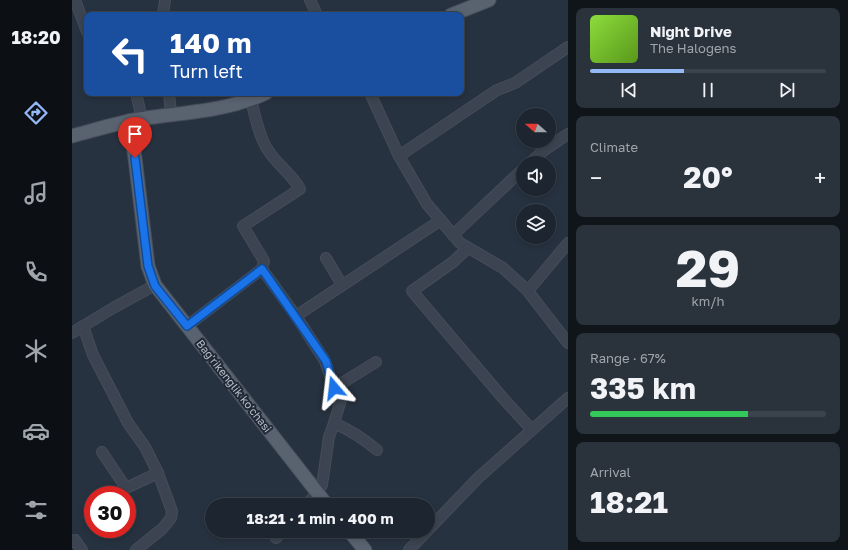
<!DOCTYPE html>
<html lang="en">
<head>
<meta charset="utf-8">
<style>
  body { margin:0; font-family:"Golos Text",sans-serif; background:#2a323c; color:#f1f3f6; height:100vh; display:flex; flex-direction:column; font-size:15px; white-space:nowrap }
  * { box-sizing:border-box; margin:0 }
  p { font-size:13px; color:#a0a5ab }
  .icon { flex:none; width:22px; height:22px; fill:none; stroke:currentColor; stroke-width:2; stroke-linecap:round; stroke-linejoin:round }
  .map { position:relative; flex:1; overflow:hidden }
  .drawer { display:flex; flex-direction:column; gap:8px; padding:8px; background:#10151a; width:280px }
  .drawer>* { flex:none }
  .banner { position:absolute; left:12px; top:12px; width:380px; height:84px; border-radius:8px; box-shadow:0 2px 6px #0003,0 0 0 1px #3b434c; background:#1a4fa0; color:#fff; overflow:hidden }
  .needle { width:26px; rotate:290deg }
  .tools { position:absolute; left:444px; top:108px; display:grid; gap:8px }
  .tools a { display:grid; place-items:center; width:40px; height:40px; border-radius:50%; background:#1d2630; box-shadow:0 2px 6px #0003,0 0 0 1px #3b434c; font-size:20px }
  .speed { position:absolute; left:12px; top:486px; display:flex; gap:8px; font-size:20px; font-weight:700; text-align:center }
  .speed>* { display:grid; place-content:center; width:52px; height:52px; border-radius:50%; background:#1d2630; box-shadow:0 2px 6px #0003,0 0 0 1px #3b434c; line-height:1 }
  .speed .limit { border:6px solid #d22; background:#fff; color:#111 }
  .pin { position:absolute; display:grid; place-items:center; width:34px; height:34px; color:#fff; margin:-41px -17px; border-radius:50% 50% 50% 0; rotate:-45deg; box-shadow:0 0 4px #0007 }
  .pin .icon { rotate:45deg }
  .me { position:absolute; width:44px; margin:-22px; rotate:343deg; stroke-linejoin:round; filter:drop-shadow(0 0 3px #0008) }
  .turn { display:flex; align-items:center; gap:14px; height:84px; padding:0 20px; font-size:18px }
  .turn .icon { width:52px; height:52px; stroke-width:2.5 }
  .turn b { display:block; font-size:28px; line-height:34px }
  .big { font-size:30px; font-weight:700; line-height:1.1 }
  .drawer .widget { flex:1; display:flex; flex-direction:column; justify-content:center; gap:6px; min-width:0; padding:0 14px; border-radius:8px; background:#2a323c }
  .drawer .dial { align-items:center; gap:0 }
  .dial b { font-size:52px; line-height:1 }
  .song { display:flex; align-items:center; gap:12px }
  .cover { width:48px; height:48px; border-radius:6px; background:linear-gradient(135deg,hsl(90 70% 55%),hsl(90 70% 35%)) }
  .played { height:4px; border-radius:2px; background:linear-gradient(90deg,#92b8f5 40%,#3b434c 40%) }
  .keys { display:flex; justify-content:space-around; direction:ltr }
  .heat { display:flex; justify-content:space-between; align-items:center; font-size:22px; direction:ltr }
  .charge { height:6px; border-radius:3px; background:linear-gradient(90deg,#34c759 67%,#3b434c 0) }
  .trip { position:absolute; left:133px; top:498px; width:230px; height:40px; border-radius:20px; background:#1d2630; box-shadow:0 2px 6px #0003,0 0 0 1px #3b434c; font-weight:700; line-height:40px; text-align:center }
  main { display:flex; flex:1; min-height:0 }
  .tab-bar { display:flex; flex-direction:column; width:72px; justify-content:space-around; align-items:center; background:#0c0f13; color:#a0a5ab }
  .tab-bar .icon { width:28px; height:28px }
  .tab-bar .active { color:#92b8f5 }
  .tab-bar b { font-size:18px; color:#f1f3f6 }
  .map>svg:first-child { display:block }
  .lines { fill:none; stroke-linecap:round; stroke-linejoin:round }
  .minor-casing { stroke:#454d59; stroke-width:12 }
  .major-casing { stroke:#454d59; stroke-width:15 }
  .minor { stroke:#3b4450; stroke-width:10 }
  .major { stroke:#596370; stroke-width:13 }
  .route-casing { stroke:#114b97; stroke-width:10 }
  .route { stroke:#1a73e8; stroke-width:7 }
  .labels { text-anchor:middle; stroke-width:4; stroke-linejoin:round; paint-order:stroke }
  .street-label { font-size:11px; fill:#b8bfca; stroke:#202935 }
</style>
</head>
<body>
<main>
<nav class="tab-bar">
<b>18:20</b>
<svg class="icon active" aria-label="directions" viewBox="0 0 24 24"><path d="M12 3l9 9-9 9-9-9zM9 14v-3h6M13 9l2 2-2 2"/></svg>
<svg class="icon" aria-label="music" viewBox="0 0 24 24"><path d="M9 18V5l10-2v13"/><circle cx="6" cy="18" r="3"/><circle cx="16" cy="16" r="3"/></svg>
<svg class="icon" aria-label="phone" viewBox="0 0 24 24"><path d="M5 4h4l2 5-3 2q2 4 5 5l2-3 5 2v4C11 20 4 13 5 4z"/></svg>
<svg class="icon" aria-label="climate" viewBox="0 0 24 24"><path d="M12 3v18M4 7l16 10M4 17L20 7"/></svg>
<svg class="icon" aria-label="car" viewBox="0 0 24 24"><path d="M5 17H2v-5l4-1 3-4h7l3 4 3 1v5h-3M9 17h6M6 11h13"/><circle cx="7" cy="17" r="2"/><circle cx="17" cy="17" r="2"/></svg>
<svg class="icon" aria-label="filters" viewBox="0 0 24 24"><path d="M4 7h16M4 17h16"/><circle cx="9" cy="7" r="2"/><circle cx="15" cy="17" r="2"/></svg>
</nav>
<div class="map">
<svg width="496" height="550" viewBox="0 0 496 550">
  <rect width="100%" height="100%" fill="#273240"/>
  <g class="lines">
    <!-- minor casing -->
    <g class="minor-casing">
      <g id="minor">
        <path d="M3,0L15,32"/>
        <path d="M238,0L245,15"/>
        <path d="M91,15L93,0"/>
        <path d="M64,93L70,119"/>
        <path d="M97,93L99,115"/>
        <path d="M298,93L327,156L355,204L388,243L431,268L455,290L496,343"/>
        <path d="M179,100C183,115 187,137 196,150C205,165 220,174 228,189L171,226L192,261L190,269"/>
        <path d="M327,156L425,90L443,83L496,47"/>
        <path d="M458,163L471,151L496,134"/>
        <path d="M381,235L451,169"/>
        <path d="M396,248L381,262L340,291L430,397L460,430"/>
        <path d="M254,258L270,285"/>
        <path d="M455,290L460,286L496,243"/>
        <path d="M11,326L21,355L56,423L73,447L86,473"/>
        <path d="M115,326L190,269L224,316"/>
        <path d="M0,333L41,308L83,285"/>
        <path d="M262,388L253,361L224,316L369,220"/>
        <path d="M262,423L269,400L262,388L304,362"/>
        <path d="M30,452L54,488L86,473L100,511L99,518L90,529L64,550"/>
        <path d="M233,505L241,498L250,485L257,437L262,423C278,430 292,439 305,450"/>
        <path d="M356,530L406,478L496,398"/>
        <path d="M204,538L210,531"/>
        <path d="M0,542L3,540L10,550"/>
        <path d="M337,550L355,531"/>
      </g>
    </g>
    <!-- major casing -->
    <g class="major-casing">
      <g id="major">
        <path d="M379,15L417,0"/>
        <path d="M57,121L63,158L76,266L83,285L255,505"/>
        <path d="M0,136C23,130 45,123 68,119C112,112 153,112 194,93"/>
        <path d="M277,531L293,550"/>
      </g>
    </g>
    <!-- minor -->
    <use href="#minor" class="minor"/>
    <!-- major -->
    <use href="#major" class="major"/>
  </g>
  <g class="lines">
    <!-- route casing -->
    <g class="route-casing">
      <path id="route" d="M63,158L76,266L83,286L115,326L190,269L254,361L262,388"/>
    </g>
    <!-- route -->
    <use href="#route" class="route"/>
  </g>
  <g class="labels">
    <!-- street labels -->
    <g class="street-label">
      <text transform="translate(162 386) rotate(52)" y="4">Bag'rikenglik ko'chasi</text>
    </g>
  </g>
</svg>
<div class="tools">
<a><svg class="needle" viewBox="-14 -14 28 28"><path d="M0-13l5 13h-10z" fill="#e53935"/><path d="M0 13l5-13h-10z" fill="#a0a5ab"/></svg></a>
<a><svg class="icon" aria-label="sound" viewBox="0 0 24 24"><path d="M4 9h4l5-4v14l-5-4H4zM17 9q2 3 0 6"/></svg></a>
<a><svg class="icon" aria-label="layers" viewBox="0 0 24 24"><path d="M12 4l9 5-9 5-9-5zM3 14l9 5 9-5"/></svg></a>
</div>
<div class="speed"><div class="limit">30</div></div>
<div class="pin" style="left:63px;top:158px;background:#d93025"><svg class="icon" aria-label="arrive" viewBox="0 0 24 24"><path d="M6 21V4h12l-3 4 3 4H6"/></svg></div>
<svg class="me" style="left:262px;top:388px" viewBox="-20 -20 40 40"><path d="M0-17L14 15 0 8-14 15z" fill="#1a73e8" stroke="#fff" stroke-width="4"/></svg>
<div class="trip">18:21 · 1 min · 400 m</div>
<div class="banner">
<div class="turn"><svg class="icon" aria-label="left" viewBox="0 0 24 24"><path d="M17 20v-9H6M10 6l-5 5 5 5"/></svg><div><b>140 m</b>Turn left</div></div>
</div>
</div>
<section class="drawer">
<div class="widget">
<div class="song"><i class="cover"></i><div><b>Night Drive</b><p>The Halogens</p></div></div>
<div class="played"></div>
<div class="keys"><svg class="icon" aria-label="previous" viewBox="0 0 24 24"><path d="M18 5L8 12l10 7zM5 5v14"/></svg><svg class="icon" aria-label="pause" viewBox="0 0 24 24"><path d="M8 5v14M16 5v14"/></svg><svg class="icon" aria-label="next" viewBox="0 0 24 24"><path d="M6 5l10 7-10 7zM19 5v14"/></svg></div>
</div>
<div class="widget"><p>Climate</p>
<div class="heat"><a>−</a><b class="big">20°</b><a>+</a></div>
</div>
<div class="widget dial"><b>29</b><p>km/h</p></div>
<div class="widget"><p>Range · 67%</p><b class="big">335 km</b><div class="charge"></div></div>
<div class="widget"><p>Arrival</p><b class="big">18:21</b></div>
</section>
</main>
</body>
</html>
